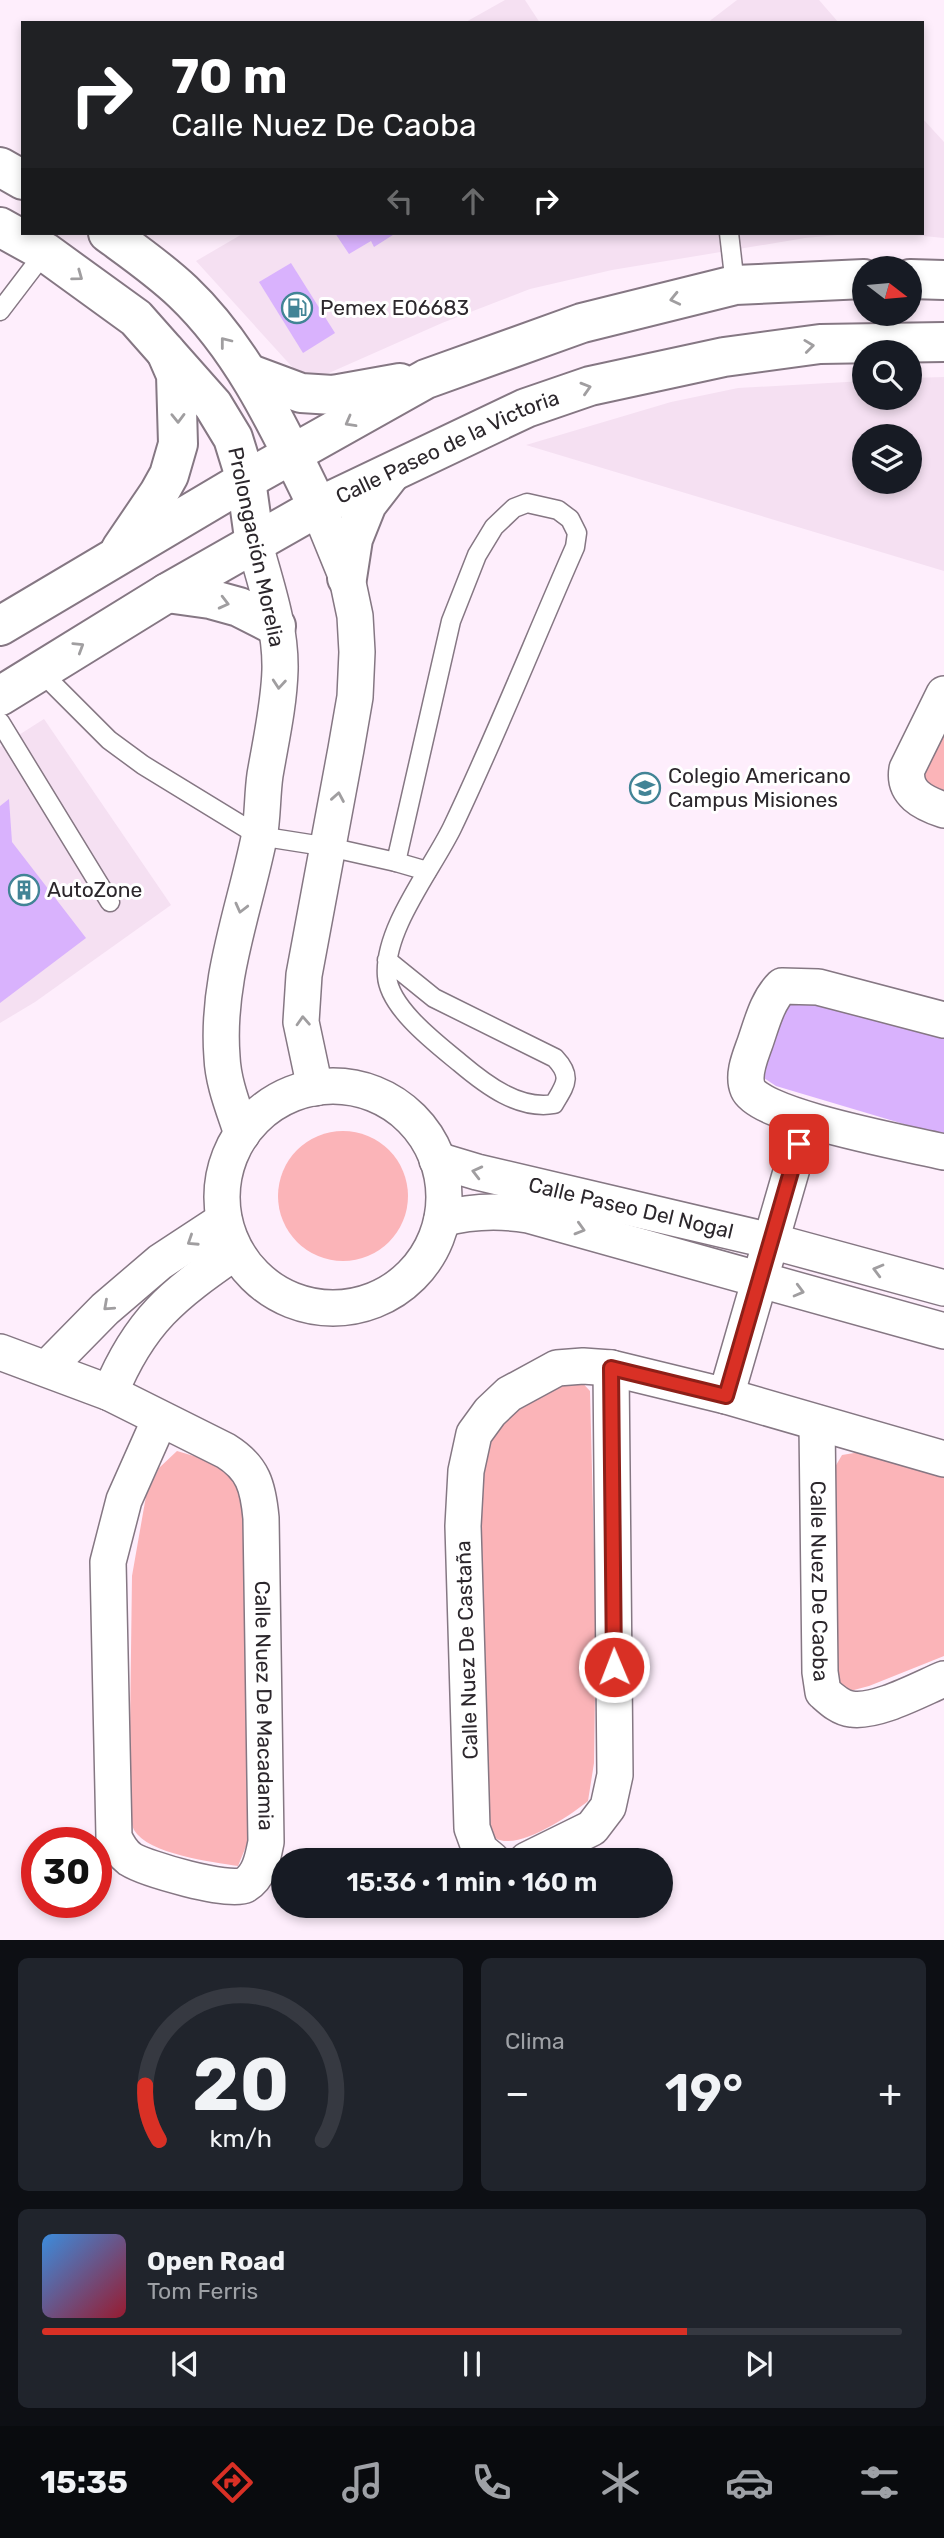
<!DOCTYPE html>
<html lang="es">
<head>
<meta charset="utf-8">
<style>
  body { margin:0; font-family:Rubik,sans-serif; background:#20242c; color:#f1f3f6; height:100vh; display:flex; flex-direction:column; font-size:26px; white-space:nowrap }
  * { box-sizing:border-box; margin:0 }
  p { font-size:23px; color:#9ea1a6 }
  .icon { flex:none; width:38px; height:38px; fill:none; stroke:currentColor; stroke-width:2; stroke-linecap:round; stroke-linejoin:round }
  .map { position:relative; height:1940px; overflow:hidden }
  .panel { display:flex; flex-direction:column; gap:18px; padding:18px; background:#0d0f14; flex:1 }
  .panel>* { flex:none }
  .banner { position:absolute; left:21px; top:21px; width:903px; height:214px; border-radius:0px; box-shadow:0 4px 10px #0003; background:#202124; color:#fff; overflow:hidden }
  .needle { width:46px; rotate:106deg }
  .controls { position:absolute; left:852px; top:256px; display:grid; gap:14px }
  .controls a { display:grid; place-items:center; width:70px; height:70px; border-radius:50%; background:#171b24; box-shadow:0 4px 10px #0003; font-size:35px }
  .speed { position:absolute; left:21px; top:1827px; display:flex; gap:14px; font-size:35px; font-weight:700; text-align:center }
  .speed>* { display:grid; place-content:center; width:91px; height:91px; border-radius:50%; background:#171b24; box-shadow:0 4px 10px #0003; line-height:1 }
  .speed .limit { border:10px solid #d22; background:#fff; color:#111 }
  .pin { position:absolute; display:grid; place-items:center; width:60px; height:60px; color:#fff; margin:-30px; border-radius:14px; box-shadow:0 4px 10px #0006 }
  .me { position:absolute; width:77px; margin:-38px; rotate:359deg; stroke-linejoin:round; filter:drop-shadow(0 0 5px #0008) }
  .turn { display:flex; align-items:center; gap:24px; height:147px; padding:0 35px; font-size:32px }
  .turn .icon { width:91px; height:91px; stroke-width:2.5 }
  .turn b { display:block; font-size:49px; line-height:60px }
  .lanes { display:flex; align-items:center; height:66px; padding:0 35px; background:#0003; justify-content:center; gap:35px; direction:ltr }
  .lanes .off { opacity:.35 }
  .big { font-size:52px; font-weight:600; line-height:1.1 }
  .panel .card { flex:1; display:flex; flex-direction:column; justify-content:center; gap:10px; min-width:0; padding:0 24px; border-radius:10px; background:#20242c }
  .panel .dial { align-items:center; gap:0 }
  .dial svg { height:182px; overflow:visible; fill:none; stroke:#363941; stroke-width:7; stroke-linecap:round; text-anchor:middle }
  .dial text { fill:#f1f3f6; stroke:none }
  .song { display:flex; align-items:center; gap:21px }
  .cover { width:84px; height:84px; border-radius:10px; background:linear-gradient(135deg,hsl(210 70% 55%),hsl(350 70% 35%)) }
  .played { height:7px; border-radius:4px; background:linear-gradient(90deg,#d93025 75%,#363941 75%) }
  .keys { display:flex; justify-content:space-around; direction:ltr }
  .heat { display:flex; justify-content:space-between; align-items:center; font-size:38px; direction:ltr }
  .panel .tiles { flex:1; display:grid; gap:18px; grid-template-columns:1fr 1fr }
  .card:last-child { grid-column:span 2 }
  .trip { position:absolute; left:271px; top:1848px; width:402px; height:70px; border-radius:35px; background:#171b24; box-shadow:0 4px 10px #0003; font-weight:600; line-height:70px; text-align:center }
  .dock { display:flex; height:112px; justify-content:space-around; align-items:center; background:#090b0e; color:#9ea1a6 }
  .dock .icon { width:49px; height:49px }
  .dock .on { color:#d93025 }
  .dock b { font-size:32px; color:#f1f3f6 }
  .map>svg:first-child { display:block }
  .built { fill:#f5e0f2; fill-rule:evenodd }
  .green { fill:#fbb4b8 }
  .building { fill:#d9b2fd }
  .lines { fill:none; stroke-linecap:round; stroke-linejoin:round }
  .lane-casing { stroke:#857783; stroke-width:21 }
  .street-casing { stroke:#857783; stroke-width:38 }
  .secondary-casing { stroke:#857783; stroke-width:42 }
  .primary-casing { stroke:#857783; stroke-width:42 }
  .lane { stroke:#fff; stroke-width:18 }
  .street { stroke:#fff; stroke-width:35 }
  .secondary { stroke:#fff; stroke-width:38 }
  .primary { stroke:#fff; stroke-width:38 }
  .oneway { stroke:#a09ea0 }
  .route-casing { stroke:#8d1f18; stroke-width:18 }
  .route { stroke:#d93025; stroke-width:12 }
  .labels { text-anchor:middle; stroke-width:6; stroke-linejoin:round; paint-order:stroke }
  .poi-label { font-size:21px; fill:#2c272c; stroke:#fff; text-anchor:start }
  .street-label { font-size:21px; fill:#2c272c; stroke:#fff }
</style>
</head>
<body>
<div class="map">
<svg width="944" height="1940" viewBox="0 0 944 1940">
  <rect width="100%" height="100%" fill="#feeefc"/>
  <!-- built -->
  <g class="built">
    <path d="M505,0H525L540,23H464Z"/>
    <path d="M737,0H819L839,23H707Z"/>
    <path d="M922,118L944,142V238L892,233H922Z"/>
    <path d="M244,233H859L805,238L612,270L530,289L442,323L329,373L314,375L294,369L196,261Z"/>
    <path d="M944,377V571L526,445L671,402L738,388L864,381V397H910V378ZM864,436H910V481H864Z"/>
    <path d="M44,719L171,905L35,1002L0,1023V747Z"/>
  </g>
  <!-- green -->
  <g class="green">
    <path d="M944,722V797L914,780Z"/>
    <circle cx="343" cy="1196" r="65"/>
    <path d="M577,1377L590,1391L596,1630L594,1763L588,1801C571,1815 517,1852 495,1838C489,1835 486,1826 483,1821L479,1495L485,1444L516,1410Z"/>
    <path d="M872,1450L944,1470V1656L869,1686L850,1691L835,1680V1467L842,1455Z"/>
    <path d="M177,1451L214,1462L238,1481L247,1545V1844L238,1866C212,1862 148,1854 134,1830C130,1823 131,1810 129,1803L132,1576L146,1496L159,1468Z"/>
  </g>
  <!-- building -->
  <g class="building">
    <path d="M335,233H396L374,247L371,241L349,254Z"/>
    <path d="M291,263L335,333L303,353L259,282Z"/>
    <path d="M9,799L12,842L86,938L0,1003V806Z"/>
    <path d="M795,1000L944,1038V1136L776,1086L755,1072L783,1007Z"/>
  </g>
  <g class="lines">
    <!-- lane casing -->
    <g class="lane-casing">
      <g id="lane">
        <path d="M729,233L735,285"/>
        <path d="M0,311L45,252"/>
        <path d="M40,671L109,740L143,765L259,836L329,847L396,862L427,871"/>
        <path d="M0,722L110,902"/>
        <path d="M387,960L434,998L555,1058C573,1077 565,1085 554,1104C519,1110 486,1085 460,1063C437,1044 389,1008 387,976C383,930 432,869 452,828C496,736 534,640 575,547L577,533L570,519L558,510L527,503L514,508L494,527L477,555L451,621L396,862"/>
      </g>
    </g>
    <!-- street casing -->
    <g class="street-casing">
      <g id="street">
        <path d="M944,694L907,769C903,793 923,803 944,810"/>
        <path d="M944,1020L818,987L782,986C767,1001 762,1023 755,1043C750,1057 742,1075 748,1089C760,1117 911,1144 944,1152"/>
        <circle cx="333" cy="1197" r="111"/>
        <path d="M315,1088L301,1022L304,975L346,749L355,697L357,652L355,616L347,578L318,507"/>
        <path d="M242,1134C234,1109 223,1083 222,1057C216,981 244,911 259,838C263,817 262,796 265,775C271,740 279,705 280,670C281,627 266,585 255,545"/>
        <path id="s1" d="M437,1160L477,1172L771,1241L944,1288"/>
        <path d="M442,1219C471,1211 498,1210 528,1215L944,1331"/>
        <path id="s2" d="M0,1352L110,1393L226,1451C253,1468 258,1486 261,1518L266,1842C263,1857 260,1876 245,1885C229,1893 146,1869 130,1859C122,1853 118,1846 114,1837L108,1562L124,1500L160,1419"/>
        <path d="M47,1368L105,1309L160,1262L224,1220"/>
        <path d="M110,1393C140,1320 173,1295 235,1252"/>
        <path d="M726,1396L806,1120"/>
        <path id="s3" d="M817,1423L820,1672L823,1692C831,1699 840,1708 851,1709C877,1713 920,1689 944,1679"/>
        <path d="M492,1860L480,1850L472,1828L463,1526L466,1471L474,1434L490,1412L509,1394L557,1368L583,1366L611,1368L726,1396L944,1459"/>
        <path d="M527,1860L592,1828L608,1807L615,1775L611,1368"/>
      </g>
    </g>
    <!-- secondary casing -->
    <g class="secondary-casing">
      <g id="secondary">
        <path d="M0,167L23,180"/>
        <path d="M0,227L45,252L136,318L213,405L233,438L246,480L255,545"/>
        <path d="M108,233C134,252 160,270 183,292C245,351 281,432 318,507"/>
      </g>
    </g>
    <!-- primary casing -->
    <g class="primary-casing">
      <g id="primary">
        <path d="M910,279L944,280"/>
        <path d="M250,374L301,393L333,395L400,383"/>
        <path d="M121,549L159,493L169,475L178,444L176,375L166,352"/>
        <path d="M347,578L353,539L367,504L391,473"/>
        <path d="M167,593L210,599L239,607L276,626"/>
        <path d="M0,626L246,480L426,379L582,323L735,285L864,279"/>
        <path id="s4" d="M0,696L167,593L318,507L526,408L590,386L724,357L820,344L944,342"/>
      </g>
    </g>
    <!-- lane -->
    <use href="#lane" class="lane"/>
    <!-- street -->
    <use href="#street" class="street"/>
    <!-- secondary -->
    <use href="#secondary" class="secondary"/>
    <!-- primary -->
    <use href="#primary" class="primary"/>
  </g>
  <!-- one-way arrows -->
  <defs><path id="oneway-chevron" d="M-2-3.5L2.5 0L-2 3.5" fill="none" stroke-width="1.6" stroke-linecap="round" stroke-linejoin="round" transform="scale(1.75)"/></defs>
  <g class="oneway">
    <use href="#oneway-chevron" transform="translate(78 276) rotate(36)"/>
    <use href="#oneway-chevron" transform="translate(675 299) rotate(167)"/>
    <use href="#oneway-chevron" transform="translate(225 342) rotate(-128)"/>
    <use href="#oneway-chevron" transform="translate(809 346) rotate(-7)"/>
    <use href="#oneway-chevron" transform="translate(586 388) rotate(-17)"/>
    <use href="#oneway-chevron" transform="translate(178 418) rotate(89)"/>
    <use href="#oneway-chevron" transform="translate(350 422) rotate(151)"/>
    <use href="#oneway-chevron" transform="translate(224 603) rotate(14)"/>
    <use href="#oneway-chevron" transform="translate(79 647) rotate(-32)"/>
    <use href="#oneway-chevron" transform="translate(279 684) rotate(95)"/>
    <use href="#oneway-chevron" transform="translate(338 797) rotate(-80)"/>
    <use href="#oneway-chevron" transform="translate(241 908) rotate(104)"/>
    <use href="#oneway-chevron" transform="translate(303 1021) rotate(-93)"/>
    <use href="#oneway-chevron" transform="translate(477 1172) rotate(-166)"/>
    <use href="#oneway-chevron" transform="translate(580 1229) rotate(16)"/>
    <use href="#oneway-chevron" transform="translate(192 1241) rotate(147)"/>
    <use href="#oneway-chevron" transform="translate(878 1270) rotate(-165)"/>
    <use href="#oneway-chevron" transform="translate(799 1291) rotate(15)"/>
    <use href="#oneway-chevron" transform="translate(108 1306) rotate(138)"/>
  </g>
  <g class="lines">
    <!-- route casing -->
    <g class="route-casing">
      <path id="route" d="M614,1667L611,1368L726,1396L799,1144"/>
    </g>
    <!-- route -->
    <use href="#route" class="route"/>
  </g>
  <!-- icons -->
  <defs>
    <g id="fuel-ring" transform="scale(1.575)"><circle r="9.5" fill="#fff" stroke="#428496" stroke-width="1.5"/><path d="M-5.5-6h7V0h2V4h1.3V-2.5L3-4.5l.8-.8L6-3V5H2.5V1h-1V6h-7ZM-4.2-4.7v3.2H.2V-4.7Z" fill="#428496"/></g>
    <g id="school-ring" transform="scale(1.575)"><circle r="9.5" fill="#fff" stroke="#428496" stroke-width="1.5"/><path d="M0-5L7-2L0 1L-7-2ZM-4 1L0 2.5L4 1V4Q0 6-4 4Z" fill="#428496"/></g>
    <g id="building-ring" transform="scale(1.575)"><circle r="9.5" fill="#fff" stroke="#428496" stroke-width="1.5"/><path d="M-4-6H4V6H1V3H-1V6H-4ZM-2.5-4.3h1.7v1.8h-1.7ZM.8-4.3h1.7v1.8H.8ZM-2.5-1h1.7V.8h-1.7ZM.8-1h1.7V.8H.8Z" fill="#428496"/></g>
  </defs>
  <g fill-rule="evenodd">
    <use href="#fuel-ring" x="297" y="308"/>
    <use href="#school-ring" x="645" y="788"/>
    <use href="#building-ring" x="24" y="890"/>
  </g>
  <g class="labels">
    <!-- poi labels -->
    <g class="poi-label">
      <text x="320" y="315">Pemex E06683</text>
      <text x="668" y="783">Colegio Americano<tspan x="668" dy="24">Campus Misiones</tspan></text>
      <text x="47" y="897">AutoZone</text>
    </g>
    <!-- street labels -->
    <g class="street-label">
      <text dy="7" stroke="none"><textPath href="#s4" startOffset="513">Calle Paseo de la Victoria</textPath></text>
      <text transform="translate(256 547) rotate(78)" y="7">Prolongación Morelia</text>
      <text dy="7" stroke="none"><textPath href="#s1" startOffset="200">Calle Paseo Del Nogal</textPath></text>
      <text dy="7" stroke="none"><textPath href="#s3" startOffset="158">Calle Nuez De Caoba</textPath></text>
      <text transform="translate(467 1650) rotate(-92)" y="7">Calle Nuez De Castaña</text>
      <text dy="7" stroke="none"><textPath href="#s2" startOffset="514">Calle Nuez De Macadamia</textPath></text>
    </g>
  </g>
</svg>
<div class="controls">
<a><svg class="needle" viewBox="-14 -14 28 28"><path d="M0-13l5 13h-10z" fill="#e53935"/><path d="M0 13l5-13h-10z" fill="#9ea1a6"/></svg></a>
<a><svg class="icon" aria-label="search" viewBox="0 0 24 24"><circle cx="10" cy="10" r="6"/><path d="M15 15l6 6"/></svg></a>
<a><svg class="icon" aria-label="layers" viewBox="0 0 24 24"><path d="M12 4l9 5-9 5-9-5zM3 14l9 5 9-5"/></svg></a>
</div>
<div class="speed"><div class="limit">30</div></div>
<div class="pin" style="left:799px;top:1144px;background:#d93025"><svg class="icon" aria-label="arrive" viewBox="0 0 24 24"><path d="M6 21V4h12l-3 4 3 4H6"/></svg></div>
<svg class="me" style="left:614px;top:1667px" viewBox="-20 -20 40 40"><circle r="17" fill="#d93025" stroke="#fff" stroke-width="3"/><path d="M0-11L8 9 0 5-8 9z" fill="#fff"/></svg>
<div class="trip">15:36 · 1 min · 160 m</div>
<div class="banner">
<div class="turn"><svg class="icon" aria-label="right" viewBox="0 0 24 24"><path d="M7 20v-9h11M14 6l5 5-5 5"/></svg><div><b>70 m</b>Calle Nuez De Caoba</div></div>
<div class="lanes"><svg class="icon off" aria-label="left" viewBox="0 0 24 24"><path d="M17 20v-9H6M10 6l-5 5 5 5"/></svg><svg class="icon off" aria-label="ahead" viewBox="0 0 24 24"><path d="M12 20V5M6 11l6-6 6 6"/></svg><svg class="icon" aria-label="right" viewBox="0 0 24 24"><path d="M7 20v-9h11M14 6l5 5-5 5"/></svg></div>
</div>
</div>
<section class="panel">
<div class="tiles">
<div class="card dial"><svg viewBox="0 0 100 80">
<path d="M14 69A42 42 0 1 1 86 69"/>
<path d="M14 69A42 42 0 0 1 8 45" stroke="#d93025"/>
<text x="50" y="56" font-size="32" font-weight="700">20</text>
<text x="50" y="72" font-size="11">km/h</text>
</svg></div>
<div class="card"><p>Clima</p>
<div class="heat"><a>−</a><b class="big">19°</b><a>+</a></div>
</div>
<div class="card">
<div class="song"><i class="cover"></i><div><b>Open Road</b><p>Tom Ferris</p></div></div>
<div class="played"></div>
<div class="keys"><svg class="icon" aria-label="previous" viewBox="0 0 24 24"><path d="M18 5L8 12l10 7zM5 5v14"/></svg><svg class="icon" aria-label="pause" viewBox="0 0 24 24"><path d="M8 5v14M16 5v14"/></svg><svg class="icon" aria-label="next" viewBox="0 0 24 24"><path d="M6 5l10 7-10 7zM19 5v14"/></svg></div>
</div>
</div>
</section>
<nav class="dock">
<b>15:35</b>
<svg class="icon on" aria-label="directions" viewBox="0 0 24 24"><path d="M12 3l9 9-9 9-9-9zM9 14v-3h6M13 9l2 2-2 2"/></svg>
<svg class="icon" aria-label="music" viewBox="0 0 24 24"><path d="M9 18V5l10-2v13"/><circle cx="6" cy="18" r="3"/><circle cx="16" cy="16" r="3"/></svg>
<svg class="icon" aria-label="phone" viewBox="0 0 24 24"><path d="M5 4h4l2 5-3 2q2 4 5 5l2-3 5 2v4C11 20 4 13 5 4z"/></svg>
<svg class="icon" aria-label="climate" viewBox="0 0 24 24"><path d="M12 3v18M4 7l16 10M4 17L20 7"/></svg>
<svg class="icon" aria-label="car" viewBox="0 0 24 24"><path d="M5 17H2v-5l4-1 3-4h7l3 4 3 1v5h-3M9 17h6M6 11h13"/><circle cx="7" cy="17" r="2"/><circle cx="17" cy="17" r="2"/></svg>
<svg class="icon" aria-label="filters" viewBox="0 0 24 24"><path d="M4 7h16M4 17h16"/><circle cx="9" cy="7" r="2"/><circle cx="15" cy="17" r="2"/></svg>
</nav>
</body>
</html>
